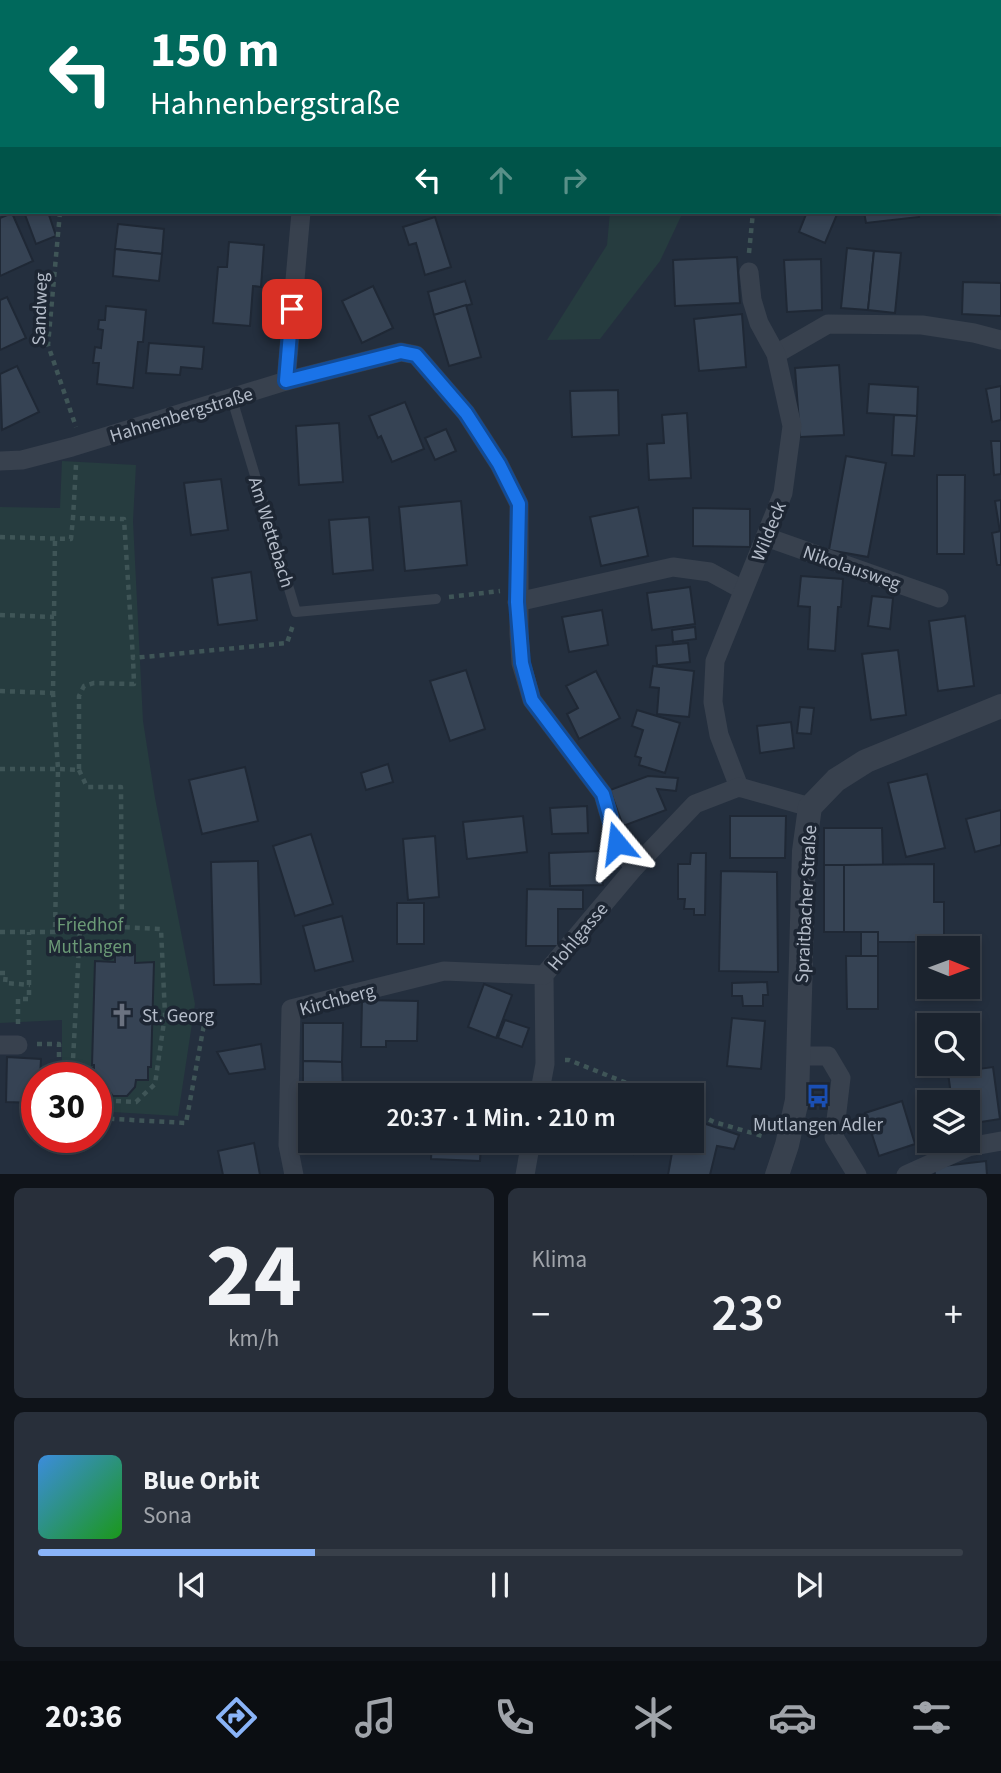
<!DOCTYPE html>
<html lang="de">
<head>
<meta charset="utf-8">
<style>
  body { margin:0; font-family:"Source Sans 3",sans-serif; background:#282f3a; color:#f1f3f6; height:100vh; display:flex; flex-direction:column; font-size:26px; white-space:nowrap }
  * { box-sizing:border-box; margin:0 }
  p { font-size:23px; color:#a0a4aa }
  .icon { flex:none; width:38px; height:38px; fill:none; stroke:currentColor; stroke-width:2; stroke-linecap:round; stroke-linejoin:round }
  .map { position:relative; height:1174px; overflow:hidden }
  .drawer { display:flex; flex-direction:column; gap:14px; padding:14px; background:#0f1319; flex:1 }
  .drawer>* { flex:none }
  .guide { position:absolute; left:0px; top:0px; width:1001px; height:214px; box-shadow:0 4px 10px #0003,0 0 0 2px #39404a; background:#00695c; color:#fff; overflow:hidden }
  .needle { width:46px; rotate:91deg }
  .buttons { position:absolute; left:917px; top:936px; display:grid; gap:14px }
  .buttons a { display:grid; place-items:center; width:63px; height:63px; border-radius:0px; background:#1b232e; box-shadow:0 4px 10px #0003,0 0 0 2px #39404a; font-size:35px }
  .speed { position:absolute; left:21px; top:1062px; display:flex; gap:14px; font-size:35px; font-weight:700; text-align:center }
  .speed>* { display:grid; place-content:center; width:91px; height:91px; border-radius:50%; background:#1b232e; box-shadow:0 4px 10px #0003,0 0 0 2px #39404a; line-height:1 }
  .speed .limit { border:10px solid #d22; background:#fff; color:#111 }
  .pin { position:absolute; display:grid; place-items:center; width:60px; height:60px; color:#fff; margin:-30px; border-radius:14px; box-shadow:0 4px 10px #0006 }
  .me { position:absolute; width:77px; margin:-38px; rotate:344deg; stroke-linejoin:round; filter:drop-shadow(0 0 5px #0008) }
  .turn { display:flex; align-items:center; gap:24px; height:147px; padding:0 35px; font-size:32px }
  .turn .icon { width:91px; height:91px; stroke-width:2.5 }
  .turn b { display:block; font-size:49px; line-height:60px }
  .lanes { display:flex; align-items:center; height:66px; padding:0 35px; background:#0003; justify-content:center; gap:35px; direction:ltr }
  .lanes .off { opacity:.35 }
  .big { font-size:52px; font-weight:600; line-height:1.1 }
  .drawer .widget { flex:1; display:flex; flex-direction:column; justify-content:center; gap:10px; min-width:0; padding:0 24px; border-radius:10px; background:#282f3a }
  .drawer .dial { align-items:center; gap:0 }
  .dial b { font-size:91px; line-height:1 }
  .song { display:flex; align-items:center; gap:21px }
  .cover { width:84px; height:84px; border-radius:10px; background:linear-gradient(135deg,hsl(210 70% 55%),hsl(120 70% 35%)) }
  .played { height:7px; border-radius:4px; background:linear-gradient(90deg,#8ab4f8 30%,#39404a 30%) }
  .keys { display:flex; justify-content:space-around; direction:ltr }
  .heat { display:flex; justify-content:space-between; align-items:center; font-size:38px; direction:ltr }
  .drawer .tiles { flex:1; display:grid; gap:14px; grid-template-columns:1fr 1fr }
  .widget:last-child { grid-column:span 2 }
  .trip { position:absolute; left:298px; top:1083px; width:406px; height:70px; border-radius:0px; background:#1b232e; box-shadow:0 4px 10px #0003,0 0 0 2px #39404a; font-weight:600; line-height:70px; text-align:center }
  .tabs { display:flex; height:112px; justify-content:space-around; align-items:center; background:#0b0e12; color:#a0a4aa }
  .tabs .icon { width:49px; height:49px }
  .tabs .selected { color:#8ab4f8 }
  .tabs b { font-size:32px; color:#f1f3f6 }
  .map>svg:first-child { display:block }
  .green { fill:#263c3f }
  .building { fill:#364354; stroke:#1f2835; stroke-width:2 }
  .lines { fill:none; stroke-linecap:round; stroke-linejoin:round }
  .path { stroke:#3f5557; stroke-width:4.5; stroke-dasharray:5 5; stroke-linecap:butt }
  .service { stroke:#38414e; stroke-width:10 }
  .minor { stroke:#38414e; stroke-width:19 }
  .tertiary { stroke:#38414e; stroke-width:24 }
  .route-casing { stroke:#114b97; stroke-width:18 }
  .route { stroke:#1a73e8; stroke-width:12 }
  .labels { text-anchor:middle; stroke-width:7; stroke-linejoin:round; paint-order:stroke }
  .street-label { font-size:19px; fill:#b4bcc9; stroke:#1d2633 }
  .park-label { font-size:19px; fill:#6b9a76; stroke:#1d2633 }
  .poi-label { font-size:19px; fill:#b4bcc9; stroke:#1d2633; text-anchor:start }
</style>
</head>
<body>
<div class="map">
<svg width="1001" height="1175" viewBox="0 0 1001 1175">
  <rect width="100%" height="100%" fill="#242f3e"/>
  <!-- green -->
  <g class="green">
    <path d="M634,0H1001V150L999,152V2Z"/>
    <path d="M610,212H683L660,261L600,339L547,340L607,245Z"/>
    <path d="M62,461L136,465L133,521L143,721L155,798L195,1004L178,1116L96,1111V1078H62V1020L0,1023V507L60,508Z"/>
  </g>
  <!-- building -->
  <g class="building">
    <path d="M0,0H33L2,2L1,21Z"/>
    <path d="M132,0H173L132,2Z"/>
    <path d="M213,0H253L213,2Z"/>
    <path d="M377,0H431L377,2Z"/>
    <path d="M2,51V82L0,78Z"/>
    <path d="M2,124V164L0,160Z"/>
    <path d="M24,212H48L56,236L36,244Z"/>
    <path d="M807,212H838L825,243L799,232Z"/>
    <path d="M864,212H918L919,217L866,223Z"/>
    <path d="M12,213L33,261L0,276V218Z"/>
    <path d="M435,217L451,267L425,275L416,243L409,245L403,227Z"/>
    <path d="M118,224L164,229L162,254L115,249Z"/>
    <path d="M229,242L264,245L261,287L253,286L250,326L213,323L218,267H227Z"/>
    <path d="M847,248L874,251L868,310L841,308Z"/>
    <path d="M115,249L162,254L159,281L113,276Z"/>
    <path d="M874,251L901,253L895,313L868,310Z"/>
    <path d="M737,257L740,303L675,306L673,260Z"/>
    <path d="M821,259L822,310L787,312L784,260Z"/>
    <path d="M465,281L472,304L434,315L428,292Z"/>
    <path d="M963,282L1001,283V316L962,314Z"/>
    <path d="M373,286L393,328L362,343L342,301Z"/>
    <path d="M7,297L26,338L0,350V300Z"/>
    <path d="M466,305L481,357L449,366L434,315Z"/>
    <path d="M106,306L146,310L143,342H138L133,388L97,384L99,363H93L95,347L101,348L103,330L98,329L99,320H105Z"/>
    <path d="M742,314L746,367L699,371L694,319Z"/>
    <path d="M149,343L204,347L202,369L181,367L180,375L146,373Z"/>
    <path d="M839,365L844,435L800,437L795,368Z"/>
    <path d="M17,366L39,412L2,430L0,374Z"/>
    <path d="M869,384L918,387L917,416L867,413Z"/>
    <path d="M1001,386V420L992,422L986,389Z"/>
    <path d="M618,390L619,435L572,437L570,391Z"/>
    <path d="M405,402L424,449L392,462L381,436L378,438L369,416Z"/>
    <path d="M687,413L691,478L649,480L647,444L664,443L662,415Z"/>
    <path d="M894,415L917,416L914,456L892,455Z"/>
    <path d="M339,423L343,482L299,485L296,426Z"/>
    <path d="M446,429L456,451L435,460L425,438Z"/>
    <path d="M991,441H1001V474L994,475Z"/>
    <path d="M846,456L886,463L868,557L829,550Z"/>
    <path d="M937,475H965L964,554H937Z"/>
    <path d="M221,479L228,530L191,535L184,483Z"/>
    <path d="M1001,500V531L1000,532L995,501Z"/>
    <path d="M461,501L467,565L405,571L399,507Z"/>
    <path d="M638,507L648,556L601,566L590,517Z"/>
    <path d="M693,508L750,509V547L693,546Z"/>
    <path d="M369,517L373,570L333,574L329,520Z"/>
    <path d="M1001,531V565H997L992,533Z"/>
    <path d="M251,572L257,620L218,625L212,578Z"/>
    <path d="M801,576L843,579L841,607H838L835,651L808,649L810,607L798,606Z"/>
    <path d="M690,587L695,624L652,630L647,593Z"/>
    <path d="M872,596L893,598L890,629L868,626Z"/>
    <path d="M602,610L608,645L569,652L562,617Z"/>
    <path d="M965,616L974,686L938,691L929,621Z"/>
    <path d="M695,627L696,639L673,642L672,630Z"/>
    <path d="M688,643L690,662L657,665L656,646Z"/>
    <path d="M898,650L906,715L871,720L862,654Z"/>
    <path d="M653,666L694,671L689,717L657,714L659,688L650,687Z"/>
    <path d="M466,670L485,729L450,741L430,681Z"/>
    <path d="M596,671L620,718L579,739L567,714L578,708L566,686Z"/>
    <path d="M800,707L814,708L811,734L797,733Z"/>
    <path d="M637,710L680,723L665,773L639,765L641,758L635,756L643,730L632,726Z"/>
    <path d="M791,722L794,748L760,753L757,726Z"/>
    <path d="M388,764L393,782L366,790L361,773Z"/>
    <path d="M245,767L258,821L202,834L189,780Z"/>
    <path d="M927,774L945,848L906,857L888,783Z"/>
    <path d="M648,776L678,778L676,791L657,789L666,810L623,826L610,790Z"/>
    <path d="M587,806L588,833L552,834L550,808Z"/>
    <path d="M1001,810V845L975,852L966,819Z"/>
    <path d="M523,816L527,852L467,859L463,822Z"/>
    <path d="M730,816H786L785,858H730Z"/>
    <path d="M824,828H882L883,865H824Z"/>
    <path d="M311,834L333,904L295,916L273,846Z"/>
    <path d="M435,836L439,897L408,900L403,839Z"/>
    <path d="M602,851L603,885L550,886L549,853Z"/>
    <path d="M691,853H706L705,915H694V909H684L685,899H678V864H690Z"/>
    <path d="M258,861L261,984L214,985L211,862Z"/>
    <path d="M934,864V902H944V942H878V932H844V865Z"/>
    <rect x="824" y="865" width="20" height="67"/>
    <path d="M721,871L777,872L778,972L719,971Z"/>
    <path d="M527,889L583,890V909H558V946H526Z"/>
    <rect x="397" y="903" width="27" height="41"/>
    <path d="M342,916L353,961L315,971L303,926Z"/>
    <rect x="861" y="932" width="17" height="24"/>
    <path d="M115,944L135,945V963L154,962L151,1067H148V1080H136L135,1087L127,1096H113L104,1084H100V1088H96V1078H73V1067L94,1068V1065H92L95,961L115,962Z"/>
    <path d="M846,956H878V1009H847Z"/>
    <path d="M767,982L768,995H763V1006H743L742,996H732V983Z"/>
    <path d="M484,984L512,995L496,1038L468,1027Z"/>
    <path d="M362,1000L418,1001L417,1041H386V1047H361Z"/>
    <path d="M732,1018L765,1021L761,1069L727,1066Z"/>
    <path d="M505,1020L529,1028L522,1047L498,1038Z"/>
    <path d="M303,1023H343L342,1062L303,1061Z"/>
    <path d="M261,1044L265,1069L229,1074L217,1052Z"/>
    <path d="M7,1057L41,1059L40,1078H37V1103L6,1102Z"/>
    <path d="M303,1061L342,1062L343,1096H310V1114H303Z"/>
    <path d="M993,1067L1000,1119L968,1124V1102H952L948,1073Z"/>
    <path d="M576,1085L617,1096H573Z"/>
    <path d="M902,1101L915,1144L879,1156L865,1113Z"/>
    <path d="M691,1119L739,1135L734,1149L717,1146L710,1175H668L673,1147L657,1144L658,1141H691Z"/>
    <path d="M432,1141H481L480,1161L431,1159Z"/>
    <path d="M584,1141H636L633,1154Z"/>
    <path d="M254,1143L260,1175H223L218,1151Z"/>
    <path d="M986,1161L987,1175H935L934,1167Z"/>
  </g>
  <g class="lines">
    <!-- path -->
    <g class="path">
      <path d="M78,2L79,0"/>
      <path d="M843,2L844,0"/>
      <path d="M0,200H2"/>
      <path d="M60,212L48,345L76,427"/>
      <path d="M749,253L753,212"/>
      <path d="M76,465L73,518L124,519L133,658L287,643L293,625"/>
      <path d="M0,537L71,539L73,518"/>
      <path d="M449,597L500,591"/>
      <path d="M0,615L54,617"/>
      <path d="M0,691L53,693L55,538"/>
      <path d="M0,769H58L53,693"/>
      <path d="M79,770L87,787H121L122,927"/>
      <path d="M0,932H55L58,769L79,770V696L84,686L94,683L134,684L133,658"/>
      <path d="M55,932L122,927L161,929L165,1015L205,1019L186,1123L96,1118"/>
      <path d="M0,973H6L5,983L30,985"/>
      <path d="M18,1024V999H29V932"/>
      <path d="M37,1044H59V1078"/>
      <path d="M565,1060H569L659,1096"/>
      <path d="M72,1078L80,930"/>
      <path d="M96,1100L136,1102L155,1084L165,1015"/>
      <path d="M691,1111L714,1122L766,1137"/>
    </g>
    <!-- service -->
    <path class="service" d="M232,399L296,612L436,599"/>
    <!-- minor -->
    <g class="minor">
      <path d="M320,2V0"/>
      <path d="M776,354L828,324L922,325L974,333L1001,340"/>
      <path d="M286,381L301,212"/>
      <path d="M0,461L22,460L72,447L286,381L401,352L416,355L466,413L499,464L519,504V634L521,663L532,700L603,794L617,843L634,868"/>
      <path d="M766,537L939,598"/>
      <path d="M517,602L673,567L710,572L743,590"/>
      <path d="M739,787L719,735L713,702L715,661L783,493L792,426L776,354L759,323L752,300L749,272"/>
      <path d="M0,1045H18"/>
      <path d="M799,1056H828L841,1078L834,1137L857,1175"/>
      <path d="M539,1096L545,1064L544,975L634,868L695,804L739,787L810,807"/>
      <path d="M294,1175L288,1145L291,1009L444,971L544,975"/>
      <path d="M525,1175L531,1141"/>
      <path d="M906,1175L968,1147L1001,1141"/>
    </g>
    <!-- tertiary -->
    <path class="tertiary" d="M777,1175L787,1145L797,1100L804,851L810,807L836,780L866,761L1001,706"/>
  </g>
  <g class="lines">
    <!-- route casing -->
    <g class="route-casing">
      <path id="route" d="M292,309L286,381L401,352L416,355L466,413L499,464L519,504L517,602L522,663L532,700L603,794L617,843"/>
    </g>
    <!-- route -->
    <use href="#route" class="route"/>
  </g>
  <!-- icons -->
  <defs>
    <g id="church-bare" transform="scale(1.89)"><path d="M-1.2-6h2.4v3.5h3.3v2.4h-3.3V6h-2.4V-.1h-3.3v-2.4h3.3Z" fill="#6b7280" stroke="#1d2633" stroke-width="2.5" paint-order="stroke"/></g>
    <g id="bus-bare" transform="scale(1.89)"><path d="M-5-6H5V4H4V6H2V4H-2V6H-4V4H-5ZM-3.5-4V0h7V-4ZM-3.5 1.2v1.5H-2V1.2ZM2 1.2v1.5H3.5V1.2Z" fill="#1a4fb4" stroke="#1d2633" stroke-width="2.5" paint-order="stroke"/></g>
  </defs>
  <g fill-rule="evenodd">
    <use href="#church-bare" x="122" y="1015"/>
    <use href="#bus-bare" x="818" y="1096"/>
  </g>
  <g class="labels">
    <!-- street labels -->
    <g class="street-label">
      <text transform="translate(39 309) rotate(-88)" y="7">Sandweg</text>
      <text transform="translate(181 414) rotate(-17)" y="7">Hahnenbergstraße</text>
      <text transform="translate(768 531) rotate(-68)" y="7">Wildeck</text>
      <text transform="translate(272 532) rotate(73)" y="7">Am Wettebach</text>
      <text transform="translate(852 567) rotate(19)" y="7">Nikolausweg</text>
      <text transform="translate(805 904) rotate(-87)" y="7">Spraitbacher Straße</text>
      <text transform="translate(577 936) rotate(-50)" y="7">Hohlgasse</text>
      <text transform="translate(337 999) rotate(-15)" y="7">Kirchberg</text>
    </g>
    <!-- park labels -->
    <g class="park-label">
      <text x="90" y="931">Friedhof<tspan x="90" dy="22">Mutlangen</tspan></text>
    </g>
    <!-- poi labels -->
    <g class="poi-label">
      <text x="142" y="1022">St. Georg</text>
      <text x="818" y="1131" text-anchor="middle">Mutlangen Adler</text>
    </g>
  </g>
</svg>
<div class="buttons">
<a><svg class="needle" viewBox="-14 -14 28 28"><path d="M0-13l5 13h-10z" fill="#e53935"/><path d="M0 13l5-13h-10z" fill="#a0a4aa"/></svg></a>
<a><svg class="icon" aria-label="search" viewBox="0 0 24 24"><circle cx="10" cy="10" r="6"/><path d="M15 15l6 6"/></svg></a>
<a><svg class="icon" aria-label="layers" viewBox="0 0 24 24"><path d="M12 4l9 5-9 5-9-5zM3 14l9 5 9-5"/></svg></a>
</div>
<div class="speed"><div class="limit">30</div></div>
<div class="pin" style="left:292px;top:309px;background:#d93025"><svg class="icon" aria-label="arrive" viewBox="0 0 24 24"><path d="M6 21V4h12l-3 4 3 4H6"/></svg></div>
<svg class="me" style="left:617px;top:843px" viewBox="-20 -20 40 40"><path d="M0-17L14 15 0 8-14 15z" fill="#1a73e8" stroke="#fff" stroke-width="4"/></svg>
<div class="trip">20:37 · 1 Min. · 210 m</div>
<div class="guide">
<div class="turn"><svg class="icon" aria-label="left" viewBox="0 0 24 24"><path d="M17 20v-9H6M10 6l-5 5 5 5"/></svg><div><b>150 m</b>Hahnenbergstraße</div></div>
<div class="lanes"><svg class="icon" aria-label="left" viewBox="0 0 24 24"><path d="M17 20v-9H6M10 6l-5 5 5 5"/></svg><svg class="icon off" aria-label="ahead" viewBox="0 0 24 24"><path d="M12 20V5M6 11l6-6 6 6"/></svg><svg class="icon off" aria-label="right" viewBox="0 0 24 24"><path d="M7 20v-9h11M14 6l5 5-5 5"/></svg></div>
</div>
</div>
<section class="drawer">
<div class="tiles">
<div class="widget dial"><b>24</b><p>km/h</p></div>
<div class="widget"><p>Klima</p>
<div class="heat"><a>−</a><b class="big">23°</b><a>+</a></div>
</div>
<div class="widget">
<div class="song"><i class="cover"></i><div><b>Blue Orbit</b><p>Sona</p></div></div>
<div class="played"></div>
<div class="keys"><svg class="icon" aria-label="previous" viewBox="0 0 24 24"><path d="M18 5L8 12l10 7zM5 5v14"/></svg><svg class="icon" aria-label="pause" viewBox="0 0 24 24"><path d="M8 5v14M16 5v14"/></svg><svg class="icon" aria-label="next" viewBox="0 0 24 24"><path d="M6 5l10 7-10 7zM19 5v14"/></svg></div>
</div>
</div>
</section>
<nav class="tabs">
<b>20:36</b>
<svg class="icon selected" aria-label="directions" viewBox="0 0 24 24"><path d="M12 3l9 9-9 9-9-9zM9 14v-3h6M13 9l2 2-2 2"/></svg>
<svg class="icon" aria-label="music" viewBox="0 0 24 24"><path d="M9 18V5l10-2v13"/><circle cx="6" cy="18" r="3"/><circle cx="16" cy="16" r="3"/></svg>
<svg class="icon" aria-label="phone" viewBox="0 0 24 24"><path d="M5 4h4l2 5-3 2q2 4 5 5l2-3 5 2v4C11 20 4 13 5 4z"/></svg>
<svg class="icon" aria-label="climate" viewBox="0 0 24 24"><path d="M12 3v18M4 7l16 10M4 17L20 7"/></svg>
<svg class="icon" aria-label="car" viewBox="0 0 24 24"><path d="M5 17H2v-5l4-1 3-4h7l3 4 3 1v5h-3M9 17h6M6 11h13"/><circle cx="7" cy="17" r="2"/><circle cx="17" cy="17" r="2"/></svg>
<svg class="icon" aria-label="filters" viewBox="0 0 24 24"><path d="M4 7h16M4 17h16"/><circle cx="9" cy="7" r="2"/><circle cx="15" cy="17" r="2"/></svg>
</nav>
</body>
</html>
